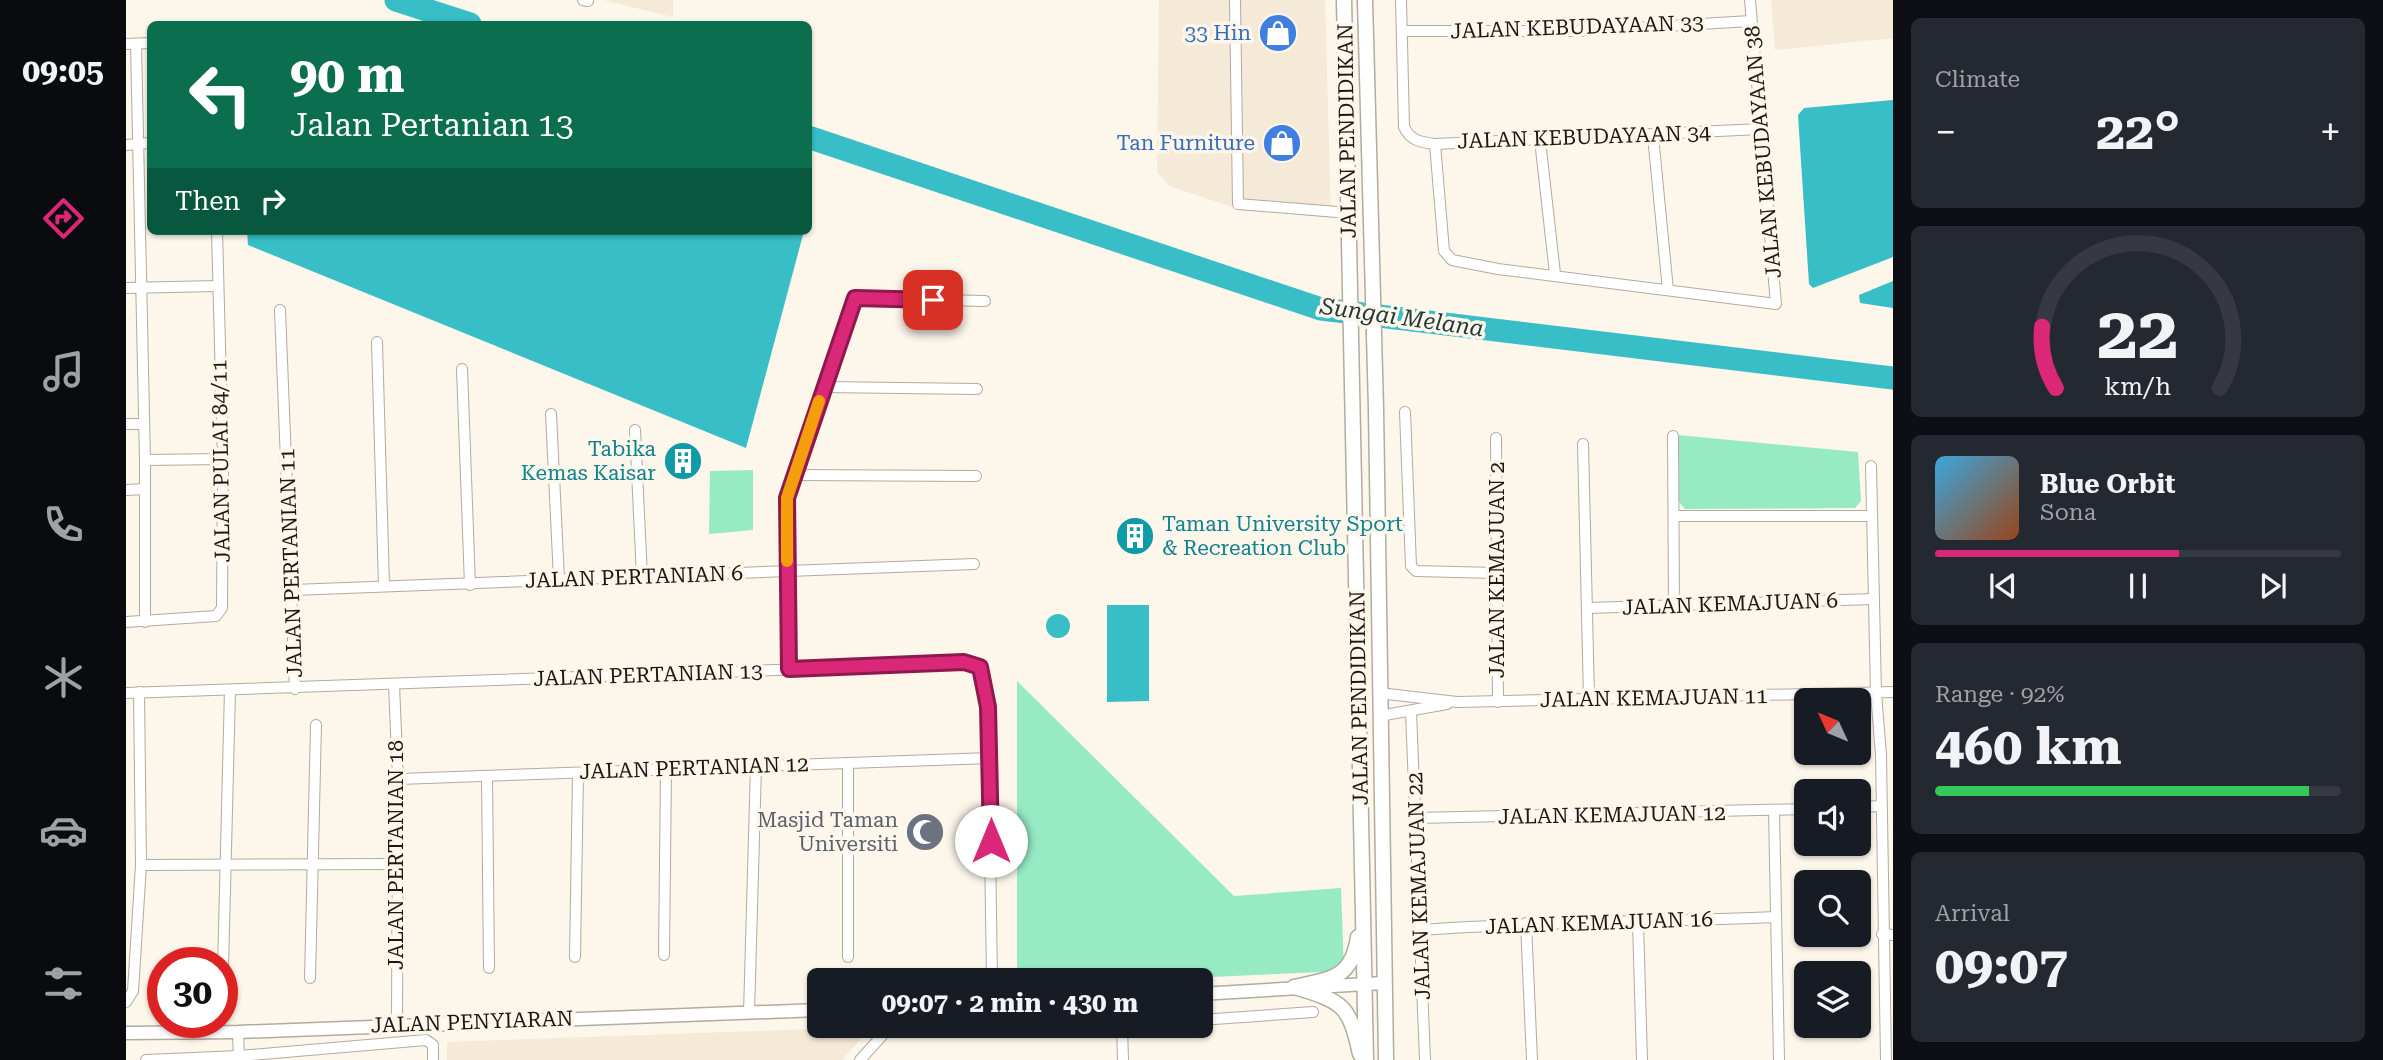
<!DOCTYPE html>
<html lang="en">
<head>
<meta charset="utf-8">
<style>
  body { margin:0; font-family:"Roboto Serif",serif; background:#242831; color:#f1f3f6; height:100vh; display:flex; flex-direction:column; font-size:26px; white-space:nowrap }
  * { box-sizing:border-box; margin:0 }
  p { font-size:23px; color:#9ea1a6 }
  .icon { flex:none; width:38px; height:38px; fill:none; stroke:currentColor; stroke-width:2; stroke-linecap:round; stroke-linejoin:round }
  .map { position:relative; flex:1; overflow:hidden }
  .side { display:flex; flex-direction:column; gap:18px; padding:18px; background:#0d0f14; width:490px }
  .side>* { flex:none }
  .guide { position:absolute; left:21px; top:21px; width:665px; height:214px; border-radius:10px; box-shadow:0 2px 5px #0004; background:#0b6e4f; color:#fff; overflow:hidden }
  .needle { width:46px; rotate:314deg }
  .controls { position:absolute; left:1668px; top:688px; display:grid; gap:14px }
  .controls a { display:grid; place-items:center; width:77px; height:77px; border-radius:10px; background:#171b24; box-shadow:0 2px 5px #0004; font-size:35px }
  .speed { position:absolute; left:21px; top:947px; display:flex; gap:14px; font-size:35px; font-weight:700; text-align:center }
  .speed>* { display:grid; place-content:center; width:91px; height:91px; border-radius:50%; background:#171b24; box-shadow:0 2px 5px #0004; line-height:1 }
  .speed .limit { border:10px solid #d22; background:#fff; color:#111 }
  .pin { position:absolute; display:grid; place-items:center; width:60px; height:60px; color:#fff; margin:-30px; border-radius:14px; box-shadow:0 4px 10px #0006 }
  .me { position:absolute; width:77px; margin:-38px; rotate:0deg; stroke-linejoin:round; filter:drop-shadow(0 0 5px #0008) }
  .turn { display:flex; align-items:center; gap:24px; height:147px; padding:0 28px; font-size:32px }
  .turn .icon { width:91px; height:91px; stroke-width:2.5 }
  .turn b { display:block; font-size:49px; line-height:60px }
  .then { display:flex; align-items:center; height:66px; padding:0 28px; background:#0003; gap:14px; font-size:26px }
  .big { font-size:52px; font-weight:700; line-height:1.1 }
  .side .widget { flex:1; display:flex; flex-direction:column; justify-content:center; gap:10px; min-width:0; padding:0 24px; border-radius:10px; background:#242831 }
  .side .dial { align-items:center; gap:0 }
  .dial svg { height:182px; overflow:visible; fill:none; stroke:#363941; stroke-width:7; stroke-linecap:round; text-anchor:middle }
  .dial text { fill:#f1f3f6; stroke:none }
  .song { display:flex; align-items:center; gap:21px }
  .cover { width:84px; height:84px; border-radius:10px; background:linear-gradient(135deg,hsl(200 70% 55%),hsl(20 70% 35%)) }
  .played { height:7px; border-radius:4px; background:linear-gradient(90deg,#db2777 60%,#363941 60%) }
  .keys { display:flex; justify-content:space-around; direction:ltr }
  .heat { display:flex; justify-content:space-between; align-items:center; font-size:38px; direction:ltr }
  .charge { height:10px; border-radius:5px; background:linear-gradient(90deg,#34c759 92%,#363941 0) }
  .trip { position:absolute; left:681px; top:968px; width:406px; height:70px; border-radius:10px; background:#171b24; box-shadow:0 2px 5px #0004; font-weight:700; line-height:70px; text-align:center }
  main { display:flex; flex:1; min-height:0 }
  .tab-bar { display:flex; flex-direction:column; width:126px; justify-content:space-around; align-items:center; background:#090b0e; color:#9ea1a6 }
  .tab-bar .icon { width:49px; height:49px }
  .tab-bar .on { color:#db2777 }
  .tab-bar b { font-size:32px; color:#f1f3f6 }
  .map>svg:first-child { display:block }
  .built { fill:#f5e9d7 }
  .green { fill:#96ebc5 }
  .water { fill:#37bec7 }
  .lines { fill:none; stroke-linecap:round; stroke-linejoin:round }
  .river { stroke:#37bec7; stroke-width:23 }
  .minor-casing { stroke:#b2aba0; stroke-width:12 }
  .tertiary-casing { stroke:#b2aba0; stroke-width:15 }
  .secondary-casing { stroke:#b2aba0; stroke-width:17 }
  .minor { stroke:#fff; stroke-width:10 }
  .tertiary { stroke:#fff; stroke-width:12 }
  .secondary { stroke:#fff; stroke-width:14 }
  .route-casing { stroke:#8e194d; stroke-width:18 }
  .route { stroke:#db2777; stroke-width:12 }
  .slow { stroke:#f59e0b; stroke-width:12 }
  .labels { text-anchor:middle; stroke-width:7; stroke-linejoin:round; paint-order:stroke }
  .street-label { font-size:21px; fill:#1b1814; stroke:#fdf6ea }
  .shop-label { font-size:21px; fill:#366cbe; stroke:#fdf6ea; text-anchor:end }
  .culture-label { font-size:21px; fill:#0d838f; stroke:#fdf6ea; text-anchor:end }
  .worship-label { font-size:21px; fill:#5b616d; stroke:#fdf6ea; text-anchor:end }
  .water-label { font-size:23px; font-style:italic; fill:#213739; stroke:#fdf6ea }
</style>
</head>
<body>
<main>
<nav class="tab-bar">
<b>09:05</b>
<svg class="icon on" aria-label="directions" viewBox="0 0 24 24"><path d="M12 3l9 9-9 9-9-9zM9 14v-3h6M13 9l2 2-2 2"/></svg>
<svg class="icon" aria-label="music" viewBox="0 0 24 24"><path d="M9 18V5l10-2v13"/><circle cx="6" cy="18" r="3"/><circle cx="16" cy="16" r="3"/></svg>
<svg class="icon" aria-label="phone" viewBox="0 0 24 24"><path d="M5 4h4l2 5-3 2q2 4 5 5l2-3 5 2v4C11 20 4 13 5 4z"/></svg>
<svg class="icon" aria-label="climate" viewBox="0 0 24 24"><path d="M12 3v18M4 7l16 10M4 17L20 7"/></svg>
<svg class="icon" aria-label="car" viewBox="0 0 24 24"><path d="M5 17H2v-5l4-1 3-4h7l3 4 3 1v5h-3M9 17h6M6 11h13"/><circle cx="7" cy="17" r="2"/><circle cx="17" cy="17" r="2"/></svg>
<svg class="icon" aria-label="filters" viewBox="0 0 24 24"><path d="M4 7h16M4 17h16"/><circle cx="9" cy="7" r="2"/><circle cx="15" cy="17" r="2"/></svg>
</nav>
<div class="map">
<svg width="1767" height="1060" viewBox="0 0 1767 1060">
  <rect width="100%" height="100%" fill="#fdf6ea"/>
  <!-- built -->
  <g class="built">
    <path d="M477,0H547V17Z"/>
    <path d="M1033,0H1199L1205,218L1109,208L1043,186L1031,172Z"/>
    <path d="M1645,0H1767V38L1649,50Z"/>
    <path d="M745,1027L716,1060H321V1042Z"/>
  </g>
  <!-- green -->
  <g class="green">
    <path d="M1552,435L1732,452L1735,501L1729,508L1559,509L1553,502Z"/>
    <path d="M627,470V530L583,534L584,471Z"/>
    <path d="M891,681L1108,896L1215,888L1218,971L1019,980H891Z"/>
  </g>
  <!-- water -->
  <g class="water">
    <path d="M1767,100V257L1687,288L1683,284L1672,115L1678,108Z"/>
    <path d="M121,231H678L620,448L122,245Z"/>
    <path d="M1767,281V308L1734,303L1733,295Z"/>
    <path d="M981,605H1023V701L981,702Z"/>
    <circle cx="932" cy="626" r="12"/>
  </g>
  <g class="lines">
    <!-- river -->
    <g class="river">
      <path d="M270,0L344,24"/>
      <path d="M682,137L1195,309L1767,378"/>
    </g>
    <!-- minor casing -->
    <g class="minor-casing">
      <g id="minor">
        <path d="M457,0L462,1"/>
        <path d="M1109,0L1112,204L1223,213"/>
        <path d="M1275,0L1278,127C1285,141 1294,142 1309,144L1635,129"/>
        <path d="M1276,31H1456L1625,21"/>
        <path d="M0,44L24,43"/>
        <path d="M10,44L19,460V622"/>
        <path d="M1527,136L1542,290"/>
        <path d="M1414,140L1429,274"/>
        <path d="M1309,144L1318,251L1326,260L1372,269L1650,304L1624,0"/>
        <path d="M0,145L24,143"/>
        <path d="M0,288L91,286"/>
        <path d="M154,310L169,689"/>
        <path d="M251,342L258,586"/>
        <path d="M336,369L344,585"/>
        <path d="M698,387L851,389"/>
        <path d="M1279,412L1285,566L1290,571L1369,573"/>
        <path d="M425,414L433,579"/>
        <path d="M0,424H18"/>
        <path d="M509,430L516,577"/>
        <path d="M1547,436L1548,607"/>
        <path d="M1370,438L1372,702"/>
        <path d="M1457,444L1463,698"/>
        <path d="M19,460L97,459"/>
        <path d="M1745,466L1750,693L1755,755L1760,1060"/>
        <path d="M669,475L850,476"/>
        <path d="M0,490L19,489"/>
        <path d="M1549,516H1745"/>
        <path d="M167,590L848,564"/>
        <path d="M1461,608L1748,599"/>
        <path d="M0,622L90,616L96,608L97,459L91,231"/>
        <path d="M663,669L661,498L729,298L859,301"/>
        <path d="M268,685L272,779L271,1024"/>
        <path d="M0,693L847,663L858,676L862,707L866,980"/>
        <path d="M1253,693L1331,702L1767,692"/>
        <path d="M1285,712L1299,1060"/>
        <path d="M1253,716L1321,704"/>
        <path d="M361,776L363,968"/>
        <path d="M272,779L865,758"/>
        <path d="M1732,807L1755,806"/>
        <path d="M1648,811L1653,1060"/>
        <path d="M1291,818L1680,809"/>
        <path d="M15,865L272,864"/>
        <path d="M1400,923L1406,1060"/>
        <path d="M1512,923L1516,1060"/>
        <path d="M1296,930C1413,921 1532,922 1650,917"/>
        <path d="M1756,934L1767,935"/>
        <path d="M538,955L540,769"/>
        <path d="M449,957L452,773"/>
        <path d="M722,957V763"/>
        <path d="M97,969L104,690"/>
        <path d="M184,978L190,725"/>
        <path d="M0,1002L7,991L15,865L13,692"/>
        <path d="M623,1013L630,766"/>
        <path d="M1074,1020L1187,1012"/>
        <path d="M996,1026L997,1060"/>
        <path d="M112,1032L113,1059"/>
        <path d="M20,1060L113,1056L300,1040L307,1045V1060"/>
        <path d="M734,1060L763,1028L996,1026"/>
      </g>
    </g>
    <!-- tertiary casing -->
    <g class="tertiary-casing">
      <g id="tertiary">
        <path d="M1074,994L1257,983"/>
        <path d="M0,1033L112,1032L693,1010"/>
      </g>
    </g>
    <!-- secondary casing -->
    <g class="secondary-casing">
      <g id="secondary">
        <path d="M1218,0L1240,1060"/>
        <path d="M1239,0L1250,409L1260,1060"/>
        <path d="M1168,987C1204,979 1226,979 1232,937"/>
        <path d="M1169,987C1217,1002 1223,1004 1234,1054"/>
      </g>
    </g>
    <!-- minor -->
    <use href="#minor" class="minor"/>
    <!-- tertiary -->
    <use href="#tertiary" class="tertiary"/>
    <!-- secondary -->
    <use href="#secondary" class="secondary"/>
  </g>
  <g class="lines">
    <!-- route casing -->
    <g class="route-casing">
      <path id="route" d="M807,300L729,298L661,498L663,669L838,662L854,667L862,707L865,841"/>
    </g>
    <!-- route -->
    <use href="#route" class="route"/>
    <!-- slow -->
    <path class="slow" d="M661,561V498L693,401"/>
  </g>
  <!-- icons -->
  <defs>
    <g id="shop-disc" transform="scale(2.0125)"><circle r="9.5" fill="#3f7fe0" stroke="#fdf6ea"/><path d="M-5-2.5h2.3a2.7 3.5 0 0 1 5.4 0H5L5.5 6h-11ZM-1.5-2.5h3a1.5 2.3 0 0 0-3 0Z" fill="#fff"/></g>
    <g id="building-disc" transform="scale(2.0125)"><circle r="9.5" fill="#0f9aa8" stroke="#fdf6ea"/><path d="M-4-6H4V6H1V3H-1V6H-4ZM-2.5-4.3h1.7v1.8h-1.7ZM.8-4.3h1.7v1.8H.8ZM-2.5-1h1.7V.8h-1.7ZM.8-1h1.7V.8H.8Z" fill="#fff"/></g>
    <g id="mosque-disc" transform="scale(2.0125)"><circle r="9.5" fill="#6b7280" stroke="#fdf6ea"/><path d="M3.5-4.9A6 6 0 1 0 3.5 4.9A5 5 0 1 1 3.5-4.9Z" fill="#fff"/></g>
  </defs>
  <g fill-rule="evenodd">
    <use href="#shop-disc" x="1152" y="33"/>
    <use href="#shop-disc" x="1156" y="143"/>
    <use href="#building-disc" x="557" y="461"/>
    <use href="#building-disc" x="1009" y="536"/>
    <use href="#mosque-disc" x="799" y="832"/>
  </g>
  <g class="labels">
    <!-- street labels -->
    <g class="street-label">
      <text transform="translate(1451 27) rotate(-2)" y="7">JALAN KEBUDAYAAN 33</text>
      <text transform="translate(1221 131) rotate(-91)" y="7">JALAN PENDIDIKAN</text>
      <text transform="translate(1458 137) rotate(-2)" y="7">JALAN KEBUDAYAAN 34</text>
      <text transform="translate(1637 152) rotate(-95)" y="7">JALAN KEBUDAYAAN 38</text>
      <text transform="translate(95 461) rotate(-91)" y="7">JALAN PULAI 84/11</text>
      <text transform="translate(165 563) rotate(-92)" y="7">JALAN PERTANIAN 11</text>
      <text transform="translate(1371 570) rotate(-90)" y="7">JALAN KEMAJUAN 2</text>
      <text transform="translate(508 577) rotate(-2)" y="7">JALAN PERTANIAN 6</text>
      <text transform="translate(1604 604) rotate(-2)" y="7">JALAN KEMAJUAN 6</text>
      <text transform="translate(522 675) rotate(-2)" y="7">JALAN PERTANIAN 13</text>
      <text transform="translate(1233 698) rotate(-91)" y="7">JALAN PENDIDIKAN</text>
      <text transform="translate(1528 698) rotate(-1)" y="7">JALAN KEMAJUAN 11</text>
      <text transform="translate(568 768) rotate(-2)" y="7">JALAN PERTANIAN 12</text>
      <text transform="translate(1486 815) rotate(-1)" y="7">JALAN KEMAJUAN 12</text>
      <text transform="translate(270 855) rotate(-90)" y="7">JALAN PERTANIAN 18</text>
      <text transform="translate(1293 886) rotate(-92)" y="7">JALAN KEMAJUAN 22</text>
      <text transform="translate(1473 923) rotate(-2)" y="7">JALAN KEMAJUAN 16</text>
      <text transform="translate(346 1022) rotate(-2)" y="7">JALAN PENYIARAN</text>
    </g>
    <!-- shop labels -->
    <g class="shop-label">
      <text x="1125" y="40">33 Hin</text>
      <text x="1129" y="150">Tan Furniture</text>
    </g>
    <!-- culture labels -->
    <g class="culture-label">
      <text x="530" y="456">Tabika<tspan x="530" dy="24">Kemas Kaisar</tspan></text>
      <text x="1036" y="531" text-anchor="start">Taman University Sport<tspan x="1036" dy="24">&amp; Recreation Club</tspan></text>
    </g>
    <!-- worship labels -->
    <g class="worship-label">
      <text x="772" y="827">Masjid Taman<tspan x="772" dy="24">Universiti</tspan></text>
    </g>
    <!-- water labels -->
    <g class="water-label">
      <text transform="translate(1276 317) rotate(8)" y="8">Sungai Melana</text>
    </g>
  </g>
</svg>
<div class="controls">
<a><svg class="needle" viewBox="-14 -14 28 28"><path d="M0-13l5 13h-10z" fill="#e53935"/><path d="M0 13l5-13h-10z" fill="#9ea1a6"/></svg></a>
<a><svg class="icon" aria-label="sound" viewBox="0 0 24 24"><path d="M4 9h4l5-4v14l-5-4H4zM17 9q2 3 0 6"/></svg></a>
<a><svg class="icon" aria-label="search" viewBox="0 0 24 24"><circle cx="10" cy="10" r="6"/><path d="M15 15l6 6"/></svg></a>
<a><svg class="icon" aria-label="layers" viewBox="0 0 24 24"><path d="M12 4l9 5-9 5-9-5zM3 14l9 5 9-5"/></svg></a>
</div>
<div class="speed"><div class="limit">30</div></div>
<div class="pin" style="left:807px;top:300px;background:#d93025"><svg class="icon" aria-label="arrive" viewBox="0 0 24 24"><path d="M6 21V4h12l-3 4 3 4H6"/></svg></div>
<svg class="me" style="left:865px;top:841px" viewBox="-20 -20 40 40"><circle r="19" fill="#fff"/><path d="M0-13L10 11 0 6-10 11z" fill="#db2777"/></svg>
<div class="trip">09:07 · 2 min · 430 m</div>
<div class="guide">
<div class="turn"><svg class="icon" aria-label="left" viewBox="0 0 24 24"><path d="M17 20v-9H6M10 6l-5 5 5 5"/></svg><div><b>90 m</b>Jalan Pertanian 13</div></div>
<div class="then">Then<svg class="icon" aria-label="right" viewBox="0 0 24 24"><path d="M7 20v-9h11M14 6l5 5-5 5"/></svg></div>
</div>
</div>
<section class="side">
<div class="widget"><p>Climate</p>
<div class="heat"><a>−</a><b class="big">22°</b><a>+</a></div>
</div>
<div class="widget dial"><svg viewBox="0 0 100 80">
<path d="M14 69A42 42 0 1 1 86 69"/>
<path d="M14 69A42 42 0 0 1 8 42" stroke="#db2777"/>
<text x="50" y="56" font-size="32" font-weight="700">22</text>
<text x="50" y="72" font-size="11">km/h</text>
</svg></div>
<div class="widget">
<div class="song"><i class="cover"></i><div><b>Blue Orbit</b><p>Sona</p></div></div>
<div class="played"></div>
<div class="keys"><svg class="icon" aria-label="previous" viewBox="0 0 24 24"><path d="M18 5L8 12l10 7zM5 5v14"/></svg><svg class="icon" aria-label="pause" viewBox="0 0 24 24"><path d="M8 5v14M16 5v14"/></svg><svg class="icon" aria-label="next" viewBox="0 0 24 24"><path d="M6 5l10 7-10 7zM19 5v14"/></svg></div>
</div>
<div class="widget"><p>Range · 92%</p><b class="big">460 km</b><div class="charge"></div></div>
<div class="widget"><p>Arrival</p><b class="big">09:07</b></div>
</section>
</main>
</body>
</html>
